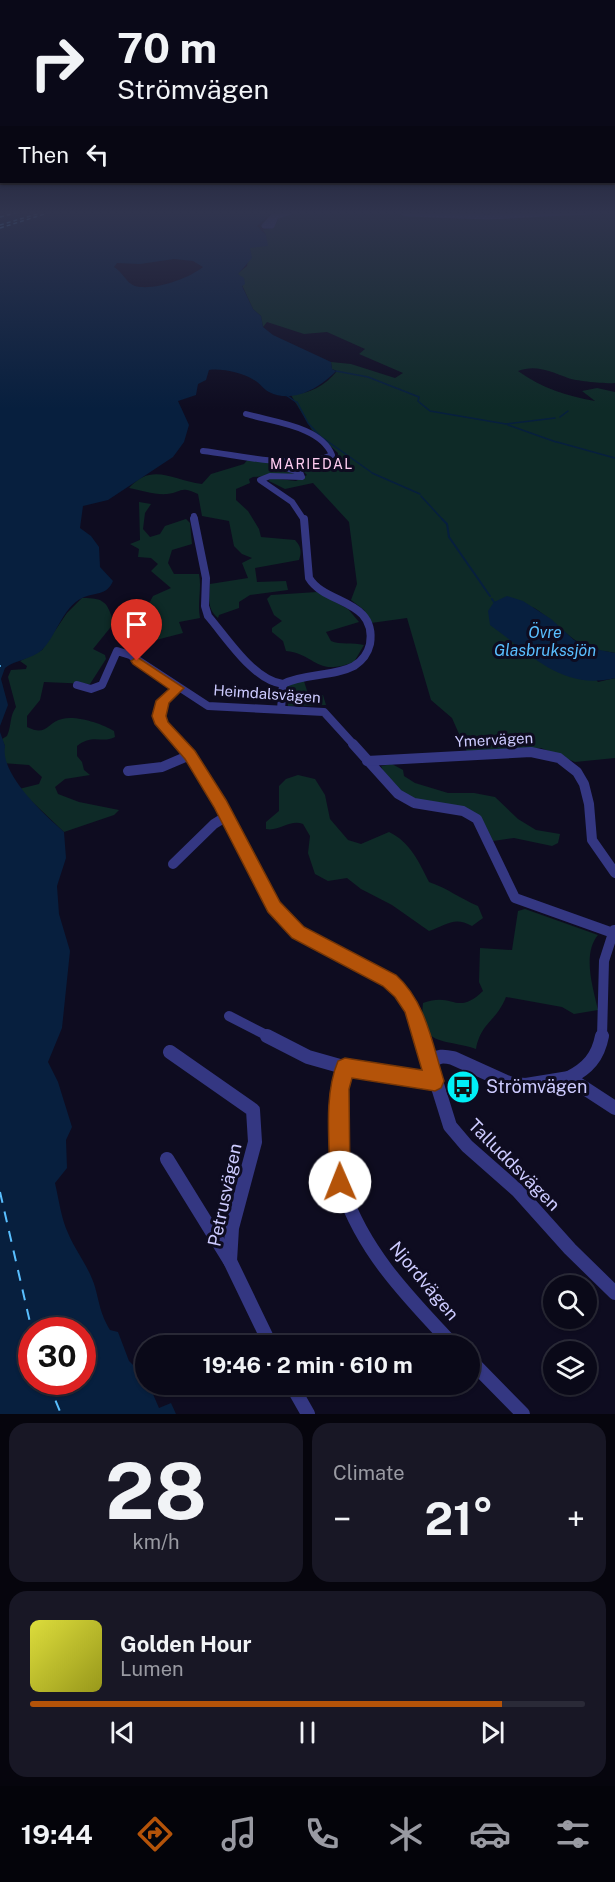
<!DOCTYPE html>
<html lang="en">
<head>
<meta charset="utf-8">
<style>
  body { margin:0; font-family:"Public Sans",sans-serif; background:#181725; color:#f1f3f6; height:100vh; display:flex; flex-direction:column; font-size:22px; white-space:nowrap }
  * { box-sizing:border-box; margin:0 }
  p { font-size:20px; color:#999aa2 }
  .icon { flex:none; width:33px; height:33px; fill:none; stroke:currentColor; stroke-width:2; stroke-linecap:round; stroke-linejoin:round }
  .map { position:relative; height:1414px; overflow:hidden }
  .sheet { display:flex; flex-direction:column; gap:9px; padding:9px; background:#06050d; flex:1 }
  .sheet>* { flex:none }
  .guide { position:absolute; left:0px; top:0px; width:615px; height:183px; box-shadow:0 2px 4px #0004,0 0 0 2px #2a2a37; background:#0a0918; color:#f1f3f6; overflow:hidden }
  .buttons { position:absolute; left:543px; top:1275px; display:grid; gap:12px }
  .buttons a { display:grid; place-items:center; width:54px; height:54px; border-radius:50%; background:#0a0918; box-shadow:0 2px 4px #0004,0 0 0 2px #2a2a37; font-size:30px }
  .speed { position:absolute; left:18px; top:1317px; display:flex; gap:12px; font-size:30px; font-weight:700; text-align:center }
  .speed>* { display:grid; place-content:center; width:78px; height:78px; border-radius:50%; background:#0a0918; box-shadow:0 2px 4px #0004,0 0 0 2px #2a2a37; line-height:1 }
  .speed .limit { border:9px solid #d22; background:#fff; color:#111 }
  .pin { position:absolute; display:grid; place-items:center; width:51px; height:51px; color:#fff; margin:-62px -26px; border-radius:50% 50% 50% 0; rotate:-45deg; box-shadow:0 0 6px #0007 }
  .pin .icon { rotate:45deg }
  .me { position:absolute; width:66px; margin:-33px; rotate:359deg; stroke-linejoin:round; filter:drop-shadow(0 0 4px #0008) }
  .turn { display:flex; align-items:center; gap:21px; height:126px; padding:0 18px; font-size:27px }
  .turn .icon { width:78px; height:78px; stroke-width:2.5 }
  .turn b { display:block; font-size:42px; line-height:51px }
  .then { display:flex; align-items:center; height:57px; padding:0 18px; background:#0003; gap:12px; font-size:22px }
  .big { font-size:45px; font-weight:700; line-height:1.1 }
  .sheet .card { flex:1; display:flex; flex-direction:column; justify-content:center; gap:9px; min-width:0; padding:0 21px; border-radius:18px; background:#181725 }
  .sheet .dial { align-items:center; gap:0 }
  .dial b { font-size:78px; line-height:1 }
  .song { display:flex; align-items:center; gap:18px }
  .cover { width:72px; height:72px; border-radius:9px; background:linear-gradient(135deg,hsl(60 70% 55%),hsl(60 70% 35%)) }
  .played { height:6px; border-radius:3px; background:linear-gradient(90deg,#b45309 85%,#2a2a37 85%) }
  .keys { display:flex; justify-content:space-around; direction:ltr }
  .heat { display:flex; justify-content:space-between; align-items:center; font-size:33px; direction:ltr }
  .sheet .tiles { flex:1; display:grid; gap:9px; grid-template-columns:1fr 1fr }
  .card:last-child { grid-column:span 2 }
  .trip { position:absolute; left:135px; top:1335px; width:345px; height:60px; border-radius:30px; background:#0a0918; box-shadow:0 2px 4px #0004,0 0 0 2px #2a2a37; font-weight:700; line-height:60px; text-align:center }
  .dock { display:flex; height:96px; justify-content:space-around; align-items:center; background:#04040a; color:#999aa2 }
  .dock .icon { width:42px; height:42px }
  .dock .selected { color:#b45309 }
  .dock b { font-size:27px; color:#f1f3f6 }
  .map>svg:first-child { display:block }
  .green { fill:#0e2a27 }
  .water { fill:#071f3e; fill-rule:evenodd }
  .lines { fill:none; stroke-linecap:round; stroke-linejoin:round }
  .stream-far1 { stroke:#071f3e; stroke-width:1.5 }
  .stream { stroke:#071f3e; stroke-width:2 }
  .ferry-far1 { stroke:#59bfff; stroke-width:1.5; stroke-dasharray:4 3; stroke-linecap:butt }
  .ferry { stroke:#59bfff; stroke-width:2; stroke-dasharray:11 9; stroke-linecap:butt }
  .minor-far4 { stroke:#343782; stroke-width:5 }
  .minor-far3 { stroke:#343782; stroke-width:6 }
  .minor-far2 { stroke:#343782; stroke-width:8 }
  .minor-far1 { stroke:#343782; stroke-width:10 }
  .minor { stroke:#343782; stroke-width:14 }
  .route { fill:#b45309; stroke:#753606; stroke-width:1.5 }
  .labels { text-anchor:middle; stroke-width:6; stroke-linejoin:round; paint-order:stroke }
  .far-neighbourhood-label { font-size:14px; letter-spacing:1.5px; fill:#ffcdf1; stroke:#0e0c20 }
  .street-label { font-size:15px; fill:#cdcbff; stroke:#0e0c20 }
  .water-label { font-size:16px; font-style:italic; fill:#59bfff; stroke:#0e0c20 }
  .near-poi-label { font-size:18px; fill:#cdcbff; stroke:#0e0c20; text-anchor:start }
  .near-street-label { font-size:18px; fill:#cdcbff; stroke:#0e0c20 }
</style>
</head>
<body>
<div class="map">
<svg width="615" height="1414" viewBox="0 0 615 1414">
  <rect width="100%" height="100%" fill="#0e0c20"/>
  <!-- green -->
  <g class="green">
    <path d="M301,211L516,218L615,212V383C606,384 576,381 568,378C552,372 536,364 518,371C542,388 566,396 595,401L582,391L597,388L615,392V653C606,651 595,651 587,647C568,638 552,619 533,607L598,682L615,678V758L575,762L541,748L467,752L452,718L431,700L407,618L371,623L364,610L351,600L357,584L349,522L313,483L285,489L269,481L270,478L296,481L307,475L304,472L282,465L338,459V453L312,430L291,395C310,393 324,387 337,371L332,369L331,362L351,364L395,378L403,373L359,354L365,349L327,332L304,334L267,322L263,327L261,316L253,309L237,274L247,266L250,248L266,235L263,230L274,228L279,218Z"/>
    <path d="M249,458L271,461L274,468L296,474L253,477L249,479L250,483L236,489V500L248,511L259,529L261,537L295,540C301,546 302,552 299,560L255,568L257,582L286,581L288,590L250,595L239,602V608L219,615L218,618C207,610 209,597 210,584L248,578L242,563L252,558L242,554L234,546L229,521L202,516L198,494C179,485 182,493 167,494C155,495 140,490 129,488C152,462 172,480 202,484L211,474L244,464Z"/>
    <path d="M139,502L151,504L145,513L143,529L150,537L160,534L165,526L186,519L190,523L192,544L172,550L168,563L174,574H199C202,588 197,603 200,618L179,622L183,633L156,640L140,626L141,619L153,596L171,588L151,571L158,564L151,558L138,557L139,549L130,544L140,540Z"/>
    <path d="M317,592L348,609L359,622L326,632L331,641C340,645 353,642 364,645L354,662C315,677 316,654 286,651L283,641L272,632V628L282,621L274,615L267,599L271,595Z"/>
    <path d="M82,598C105,598 107,602 114,623L93,649L105,655L106,659L90,684L44,682L40,700L27,716V727C47,737 46,723 62,719C76,715 103,724 114,731L115,737C102,744 93,733 77,746V756L82,762L84,770L90,775L65,779L55,787L58,794L79,802L119,810L114,815L64,832L19,789L39,784L42,777L29,765L2,763L1,755L5,746L2,739L7,736C12,725 9,717 16,707L8,677L11,670L26,669L27,666L20,661L42,650L67,613Z"/>
    <path d="M303,678L309,697L323,695L326,705L288,706L287,686Z"/>
    <path d="M392,764L403,770L404,776L415,783L448,793H474L495,797L518,819L536,830L560,834L558,843L552,846L514,838L493,841L480,817C447,809 394,803 381,766Z"/>
    <path d="M298,775L315,779L325,795L330,819L348,840L361,844L389,832C410,842 419,862 429,882C449,889 459,898 478,906L483,918L472,926C454,916 447,925 429,931L392,905L361,889L347,878L328,881L315,874L308,853L310,836L303,824C290,819 279,832 266,829V822L279,811V786L286,779Z"/>
    <path d="M525,909L598,935C582,954 593,988 598,1010L574,1014L562,1007L506,997C496,1022 481,1022 476,1049C445,1038 418,1048 423,1003C454,991 456,1017 483,991L479,982L480,948L512,950L518,911Z"/>
  </g>
  <!-- water -->
  <g class="water">
    <path d="M0,211H274L257,226L266,235L268,246L250,248L252,258L238,274L244,278L245,284L242,286L253,309L261,316L263,327L273,335L331,362L332,369L336,371C320,388 293,404 269,392C263,389 260,383 254,380C243,373 222,368 209,370L206,380L198,384L196,395L178,401L189,425L184,442L173,457L108,500L83,506L80,528L91,536L99,547L100,567L113,581C107,596 94,592 82,598C62,608 57,635 42,650C32,659 15,660 5,668L1,679L8,705L0,726ZM174,259L193,261L203,267C188,279 153,291 135,286C126,283 123,272 114,267L117,263L140,264Z"/>
    <path d="M507,596L523,601L551,619L574,640L589,648L615,653V678C561,691 530,653 490,625L488,611L494,602Z"/>
    <path d="M0,732L5,746C0,775 44,814 64,832L66,858L57,886L59,914L70,951L62,1028L48,1062L58,1082L72,1127L66,1140L67,1168L55,1183C59,1200 61,1218 68,1233C76,1252 89,1267 95,1287C100,1305 100,1313 110,1330L118,1332L129,1361L145,1377L146,1384L149,1385L159,1408L171,1403L176,1414H0ZM32,1330H82V1382H32Z"/>
  </g>
  <g class="lines">
    <!-- stream-far1 -->
    <g class="stream-far1">
      <path d="M336,371L368,377L419,397L418,401"/>
      <path d="M286,395L296,402"/>
      <path d="M297,402L308,423L320,436L371,472"/>
      <path d="M419,402L430,411L506,424L555,418"/>
      <path d="M560,417L568,411"/>
      <path d="M508,425L556,442"/>
      <path d="M557,442L615,458"/>
      <path d="M372,473L420,494"/>
      <path d="M421,496L443,520"/>
    </g>
    <!-- stream -->
    <g class="stream">
      <path d="M442,519L447,524L449,537L490,596"/>
      <path d="M492,599L494,602"/>
    </g>
    <!-- ferry-far1 -->
    <g class="ferry-far1">
      <path d="M0,217L23,211"/>
      <path d="M0,225L47,211"/>
      <path d="M0,228L54,211"/>
      <path d="M0,665V667"/>
    </g>
    <!-- ferry -->
    <g class="ferry">
      <path d="M0,1192L32,1331"/>
      <path d="M48,1382L61,1414"/>
    </g>
    <!-- minor-far4 -->
    <g class="minor-far4">
      <path d="M278,211L264,226H272L276,217L293,211"/>
      <path d="M354,211H379"/>
      <path d="M399,211L406,214L488,217L606,211"/>
    </g>
    <!-- minor-far3 -->
    <g class="minor-far3">
      <path d="M203,451C239,455 299,471 332,455C321,426 272,422 246,414"/>
      <path d="M282,460L277,462L278,466L300,472L302,477L270,476L260,480L292,502L304,520"/>
      <path d="M194,516L195,520"/>
    </g>
    <!-- minor-far2 -->
    <g class="minor-far2">
      <path d="M194,519L206,578L205,606L208,616C227,638 254,681 283,684L281,709"/>
      <path d="M283,684C305,673 333,677 354,666C362,661 368,653 370,644C377,599 325,605 309,578L304,519"/>
      <path d="M77,685L91,689L102,685L117,651L130,655L208,706L324,712L354,745"/>
      <path d="M178,689C148,707 161,725 179,745"/>
    </g>
    <!-- minor-far1 -->
    <g class="minor-far1">
      <path d="M178,744C198,766 216,792 229,820C246,854 258,892 284,920C334,974 395,950 422,1037"/>
      <path d="M353,744L398,794L414,803L463,811L477,819L515,898L613,933"/>
      <path d="M367,761L531,752L559,758L577,772L584,784L589,804L592,840L615,873"/>
      <path d="M128,771L162,767L190,755"/>
      <path d="M173,864L214,824L227,816"/>
      <path d="M229,1016L270,1037"/>
      <path d="M602,1037L604,961L614,930"/>
    </g>
    <!-- minor -->
    <g class="minor">
      <path d="M267,1036L308,1057L361,1072L435,1081"/>
      <path d="M422,1036L450,1126L467,1146L518,1191L570,1249L615,1293"/>
      <path d="M170,1052L253,1110L255,1142L232,1228L230,1261"/>
      <path d="M431,1063C437,1055 444,1056 453,1058L511,1084L526,1085L569,1078L615,1108"/>
      <path d="M345,1067C339,1096 333,1163 343,1190C364,1253 410,1299 454,1346"/>
      <path d="M569,1078C588,1068 598,1057 602,1036"/>
      <path d="M167,1159L230,1261L271,1346"/>
      <path d="M470,1360L523,1414"/>
      <path d="M291,1384L308,1414"/>
    </g>
  </g>
  <!-- sky -->
  <linearGradient id="sky" x2="0" y2="1"><stop stop-color="#080712"/><stop offset="0.52" stop-color="#30344e"/><stop offset="1" stop-color="#30344e" stop-opacity="0"/></linearGradient>
  <rect width="615" height="409" fill="url(#sky)"/>
  <!-- route -->
  <path class="route" d="M137,657L184,688L169,703L166,716L168,722L195,751L226,800L280,902L304,927L396,975C426,1002 432,1043 444,1081L441,1088L435,1091L352,1078L349,1089L350,1182L347,1190L340,1193L333,1190L330,1182C330,1144 323,1097 338,1061L345,1058L422,1070L405,1012L395,997L383,986L292,938L268,912L214,807L185,759L155,724L152,716L156,701L169,689L133,664L131,661Z"/>
  <!-- icons -->
  <defs>
    <g id="bus-disc" transform="scale(1.725)"><circle r="9.5" fill="#00f0f6" stroke="#0e0c20"/><path d="M-5-6H5V4H4V6H2V4H-2V6H-4V4H-5ZM-3.5-4V0h7V-4ZM-3.5 1.2v1.5H-2V1.2ZM2 1.2v1.5H3.5V1.2Z" fill="#111"/></g>
  </defs>
  <g fill-rule="evenodd">
    <use href="#bus-disc" x="463" y="1087"/>
  </g>
  <g class="labels">
    <!-- far-neighbourhood labels -->
    <g class="far-neighbourhood-label">
      <text x="312" y="469">MARIEDAL</text>
    </g>
    <!-- street labels -->
    <g class="street-label">
      <text transform="translate(267 694) rotate(4)" y="5">Heimdalsvägen</text>
      <text transform="translate(494 740) rotate(-3)" y="5">Ymervägen</text>
    </g>
    <!-- water labels -->
    <g class="water-label">
      <text x="545" y="638">Övre<tspan x="545" dy="18">Glasbrukssjön</tspan></text>
    </g>
    <!-- near-poi labels -->
    <g class="near-poi-label">
      <text x="486" y="1093">Strömvägen</text>
    </g>
    <!-- near-street labels -->
    <g class="near-street-label">
      <text transform="translate(514 1165) rotate(45)" y="6">Talluddsvägen</text>
      <text transform="translate(225 1195) rotate(-78)" y="6">Petrusvägen</text>
      <text transform="translate(424 1281) rotate(50)" y="6">Njordvägen</text>
    </g>
  </g>
</svg>
<div class="buttons">
<a><svg class="icon" aria-label="search" viewBox="0 0 24 24"><circle cx="10" cy="10" r="6"/><path d="M15 15l6 6"/></svg></a>
<a><svg class="icon" aria-label="layers" viewBox="0 0 24 24"><path d="M12 4l9 5-9 5-9-5zM3 14l9 5 9-5"/></svg></a>
</div>
<div class="speed"><div class="limit">30</div></div>
<div class="pin" style="left:137px;top:661px;background:#d93025"><svg class="icon" aria-label="arrive" viewBox="0 0 24 24"><path d="M6 21V4h12l-3 4 3 4H6"/></svg></div>
<svg class="me" style="left:340px;top:1182px" viewBox="-20 -20 40 40"><circle r="19" fill="#fff"/><path d="M0-13L10 11 0 6-10 11z" fill="#b45309"/></svg>
<div class="trip">19:46 · 2 min · 610 m</div>
<div class="guide">
<div class="turn"><svg class="icon" aria-label="right" viewBox="0 0 24 24"><path d="M7 20v-9h11M14 6l5 5-5 5"/></svg><div><b>70 m</b>Strömvägen</div></div>
<div class="then">Then<svg class="icon" aria-label="left" viewBox="0 0 24 24"><path d="M17 20v-9H6M10 6l-5 5 5 5"/></svg></div>
</div>
</div>
<section class="sheet">
<div class="tiles">
<div class="card dial"><b>28</b><p>km/h</p></div>
<div class="card"><p>Climate</p>
<div class="heat"><a>−</a><b class="big">21°</b><a>+</a></div>
</div>
<div class="card">
<div class="song"><i class="cover"></i><div><b>Golden Hour</b><p>Lumen</p></div></div>
<div class="played"></div>
<div class="keys"><svg class="icon" aria-label="previous" viewBox="0 0 24 24"><path d="M18 5L8 12l10 7zM5 5v14"/></svg><svg class="icon" aria-label="pause" viewBox="0 0 24 24"><path d="M8 5v14M16 5v14"/></svg><svg class="icon" aria-label="next" viewBox="0 0 24 24"><path d="M6 5l10 7-10 7zM19 5v14"/></svg></div>
</div>
</div>
</section>
<nav class="dock">
<b>19:44</b>
<svg class="icon selected" aria-label="directions" viewBox="0 0 24 24"><path d="M12 3l9 9-9 9-9-9zM9 14v-3h6M13 9l2 2-2 2"/></svg>
<svg class="icon" aria-label="music" viewBox="0 0 24 24"><path d="M9 18V5l10-2v13"/><circle cx="6" cy="18" r="3"/><circle cx="16" cy="16" r="3"/></svg>
<svg class="icon" aria-label="phone" viewBox="0 0 24 24"><path d="M5 4h4l2 5-3 2q2 4 5 5l2-3 5 2v4C11 20 4 13 5 4z"/></svg>
<svg class="icon" aria-label="climate" viewBox="0 0 24 24"><path d="M12 3v18M4 7l16 10M4 17L20 7"/></svg>
<svg class="icon" aria-label="car" viewBox="0 0 24 24"><path d="M5 17H2v-5l4-1 3-4h7l3 4 3 1v5h-3M9 17h6M6 11h13"/><circle cx="7" cy="17" r="2"/><circle cx="17" cy="17" r="2"/></svg>
<svg class="icon" aria-label="filters" viewBox="0 0 24 24"><path d="M4 7h16M4 17h16"/><circle cx="9" cy="7" r="2"/><circle cx="15" cy="17" r="2"/></svg>
</nav>
</body>
</html>
